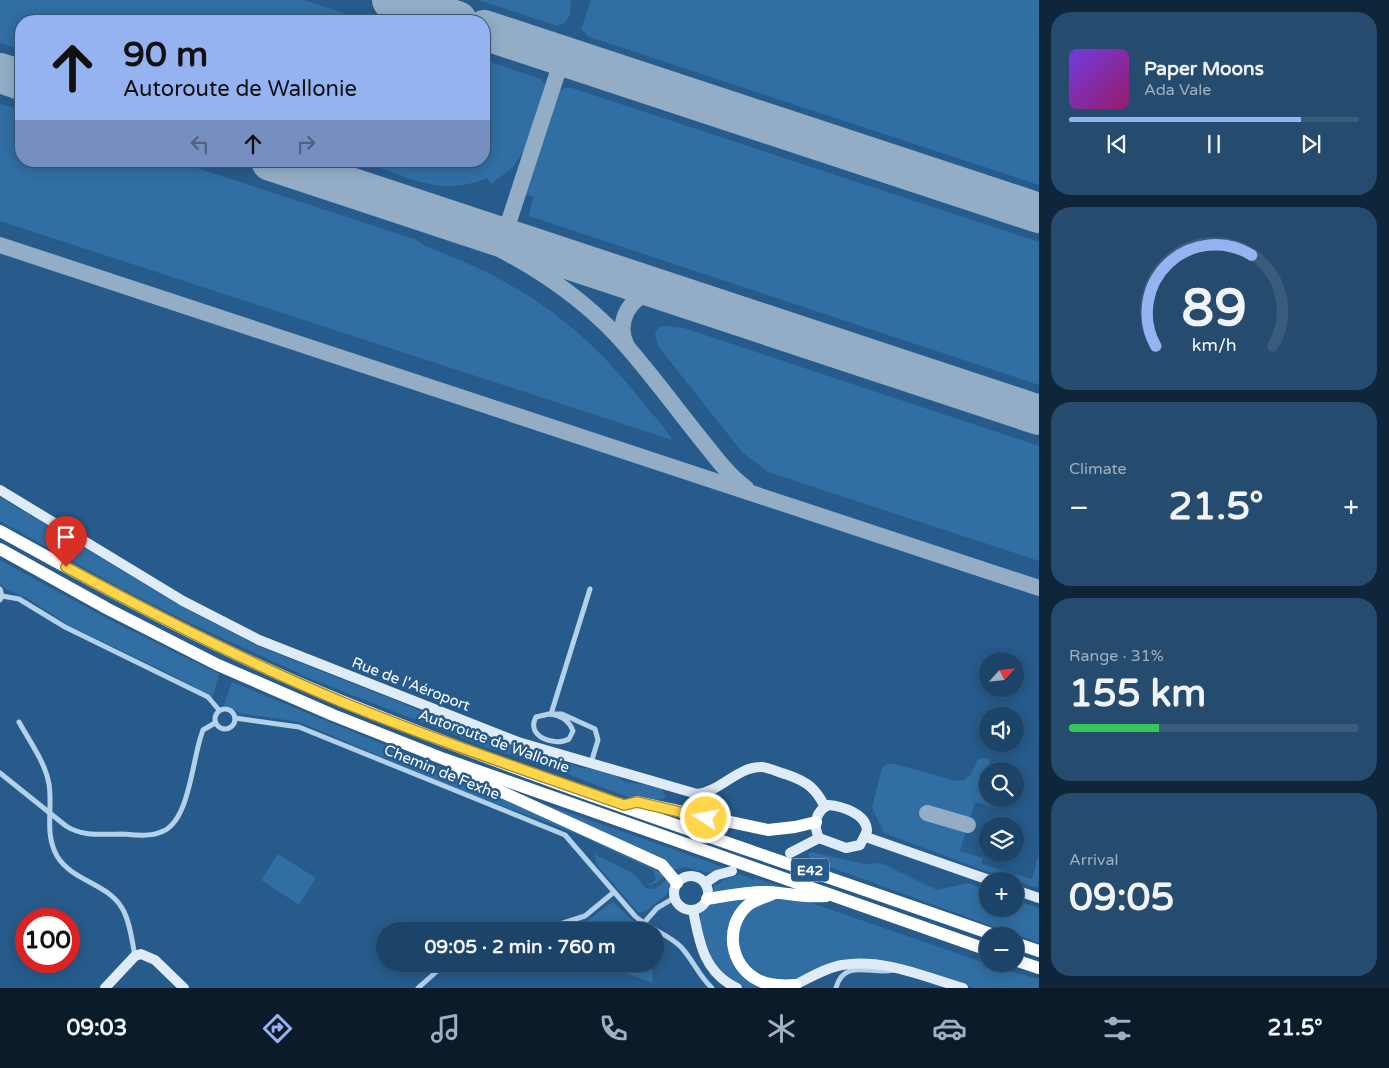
<!DOCTYPE html>
<html lang="en">
<head>
<meta charset="utf-8">
<style>
  body { margin:0; font-family:"Varela Round",sans-serif; background:#254b6e; color:#f1f3f6; height:100vh; display:flex; flex-direction:column; font-size:19px; white-space:nowrap }
  * { box-sizing:border-box; margin:0 }
  p { font-size:16px; color:#a0b0c0 }
  .icon { flex:none; width:28px; height:28px; fill:none; stroke:currentColor; stroke-width:2; stroke-linecap:round; stroke-linejoin:round }
  .map { position:relative; flex:1; overflow:hidden }
  .details { display:flex; flex-direction:column; gap:12px; padding:12px; background:#0f2539; width:350px }
  .details>* { flex:none }
  .hud { position:absolute; left:15px; top:15px; width:475px; height:152px; border-radius:20px; box-shadow:0 2px 12px #0003,0 0 0 1px #3a5c7c; background:#95b2f1; color:#111; overflow:hidden }
  .needle { width:32px; rotate:63deg }
  .fabs { position:absolute; left:979px; top:652px; display:grid; gap:10px }
  .fabs a { display:grid; place-items:center; width:45px; height:45px; border-radius:50%; background:#1c4468; box-shadow:0 2px 12px #0003,0 0 0 1px #3a5c7c; font-size:25px }
  .speed { position:absolute; left:15px; top:908px; display:flex; gap:10px; font-size:25px; font-weight:700; text-align:center }
  .speed>* { display:grid; place-content:center; width:65px; height:65px; border-radius:50%; background:#1c4468; box-shadow:0 2px 12px #0003,0 0 0 1px #3a5c7c; line-height:1 }
  .speed .limit { border:8px solid #d22; background:#fff; color:#111 }
  .pin { position:absolute; display:grid; place-items:center; width:42px; height:42px; color:#fff; margin:-51px -21px; border-radius:50% 50% 50% 0; rotate:-45deg; box-shadow:0 0 5px #0007 }
  .pin .icon { rotate:45deg }
  .me { position:absolute; width:55px; margin:-28px; rotate:281deg; stroke-linejoin:round; filter:drop-shadow(0 0 4px #0008) }
  .turn { display:flex; align-items:center; gap:18px; height:105px; padding:0 25px; font-size:22px }
  .turn .icon { width:65px; height:65px; stroke-width:2.5 }
  .turn b { display:block; font-size:35px; line-height:42px }
  .lanes { display:flex; align-items:center; height:48px; padding:0 25px; background:#0003; justify-content:center; gap:25px; direction:ltr }
  .lanes .off { opacity:.35 }
  .big { font-size:38px; font-weight:700; line-height:1.1 }
  .details .tile { flex:1; display:flex; flex-direction:column; justify-content:center; gap:8px; min-width:0; padding:0 18px; border-radius:20px; background:#254b6e }
  .details .dial { align-items:center; gap:0 }
  .dial svg { height:130px; overflow:visible; fill:none; stroke:#3a5c7c; stroke-width:7; stroke-linecap:round; text-anchor:middle }
  .dial text { fill:#f1f3f6; stroke:none }
  .song { display:flex; align-items:center; gap:15px }
  .cover { width:60px; height:60px; border-radius:8px; background:linear-gradient(135deg,hsl(260 70% 55%),hsl(320 70% 35%)) }
  .played { height:5px; border-radius:2px; background:linear-gradient(90deg,#95b2f1 80%,#3a5c7c 80%) }
  .keys { display:flex; justify-content:space-around; direction:ltr }
  .heat { display:flex; justify-content:space-between; align-items:center; font-size:28px; direction:ltr }
  .charge { height:8px; border-radius:4px; background:linear-gradient(90deg,#34c759 31%,#3a5c7c 0) }
  .trip { position:absolute; left:376px; top:922px; width:288px; height:50px; border-radius:25px; background:#1c4468; box-shadow:0 2px 12px #0003,0 0 0 1px #3a5c7c; font-weight:700; line-height:50px; text-align:center }
  .tabs { display:flex; height:80px; justify-content:space-around; align-items:center; background:#0b1b2a; color:#a0b0c0 }
  .tabs .icon { width:35px; height:35px }
  .tabs .active { color:#95b2f1 }
  .tabs b { font-size:22px; color:#f1f3f6 }
  main { display:flex; flex:1; min-height:0 }
  .map>svg:first-child { display:block }
  .green { fill:#306ea3 }
  .lines { fill:none; stroke-linecap:round; stroke-linejoin:round }
  .taxiway { stroke:#92adc5; stroke-width:16 }
  .runway { stroke:#92adc5; stroke-width:40 }
  .street { stroke:#b4d1ea; stroke-width:5 }
  .secondary { stroke:#dfecf8; stroke-width:10 }
  .highway { stroke:#fff; stroke-width:12 }
  .route-casing { stroke:#a68a30; stroke-width:12 }
  .route { stroke:#ffd54a; stroke-width:9 }
  .labels { text-anchor:middle; stroke-width:5; stroke-linejoin:round; paint-order:stroke }
  .shield { fill:#265b8b; stroke:#becedc; stroke-width:1 }
  .shield-label { font-size:14px; font-weight:bold; fill:#fff }
  .street-label { font-size:15px; fill:#fff; stroke:#265b8b }
</style>
</head>
<body>
<main>
<div class="map">
<svg width="1039" height="988" viewBox="0 0 1039 988">
  <rect width="100%" height="100%" fill="#265b8b"/>
  <!-- green -->
  <g class="green">
    <path d="M0,0H304L368,21H21V50L0,43Z"/>
    <path d="M478,0H571L570,15L565,23L557,26Z"/>
    <path d="M591,0H1039V185L589,37L581,29Z"/>
    <path d="M484,60L541,79L545,84L526,147L512,168L491,184L487,178C440,198 406,176 360,161H484Z"/>
    <path d="M564,88H572L1039,242V385L529,216L533,197L526,194L560,91Z"/>
    <path d="M0,104L21,110V161H176L417,240L425,246C519,281 582,324 644,404C652,415 666,427 672,440L0,221Z"/>
    <path d="M663,326L684,328L1039,446V561L768,472L742,452L658,346L655,334L657,329Z"/>
    <path d="M0,497L179,605L258,646L500,742L555,758L554,761L557,759L581,768L605,769L625,782L661,787L666,798L659,800L627,797L547,766L485,747L311,679L187,622L122,589L0,521Z"/>
    <path d="M0,560L114,622L219,674L213,697L180,679L70,626L27,598L7,590L0,584Z"/>
    <path d="M232,682L456,774L666,875C660,880 655,887 646,884L652,883L656,879L653,870L577,834L458,789L299,722L240,713L224,705Z"/>
    <path d="M983,758L990,760L984,779L987,780L988,799H995L993,807L975,802L960,851L983,858L981,864L1032,879L1039,853V880L1037,888L980,869L884,833L872,808L882,768L887,764H895L956,781L964,780L970,775L978,760Z"/>
    <path d="M516,794L712,863L724,868L709,873L685,867L673,870Z"/>
    <path d="M597,851L596,855L634,874L646,888L655,889L669,877C673,891 666,896 655,904C649,908 646,914 638,912L597,865L594,855Z"/>
    <path d="M812,852L864,864L881,863L937,890L968,883L987,890L988,909H1015V900L1039,908V943L810,860L808,853Z"/>
    <path d="M278,854L316,878L299,905L261,880Z"/>
    <path d="M740,874L754,880L755,878L782,887L711,896L715,883L717,885L723,880Z"/>
    <path d="M752,898L745,904L731,954L779,988H747L736,984L720,973L704,947L699,916C707,898 735,900 752,898Z"/>
    <path d="M777,898L806,901L1005,970L1039,979V988H974L901,966L866,960L789,982L757,977C731,946 732,945 748,909Z"/>
    <path d="M613,902L644,931H553L586,921Z"/>
    <path d="M601,964H651L653,983Z"/>
  </g>
  <g class="lines">
    <!-- taxiway -->
    <g class="taxiway">
      <path d="M365,192C464,229 559,267 629,349C654,378 676,408 700,438C714,455 728,475 746,488"/>
      <path d="M0,245L1039,588"/>
      <path d="M518,257L509,242V221L563,56"/>
      <path d="M627,346C615,323 629,296 654,293C662,292 670,295 678,296"/>
      <path d="M927,813L968,825"/>
    </g>
    <!-- runway -->
    <g class="runway">
      <path d="M392,0L457,21"/>
      <path d="M484,30L1039,213"/>
      <path d="M0,73L21,80"/>
      <path d="M271,161L1039,415"/>
    </g>
    <!-- street -->
    <g class="street">
      <path d="M0,589L2,596L0,600"/>
      <path d="M590,589L551,714H562L595,729L598,740L591,763"/>
      <path d="M2,596L19,599L65,627L208,697L219,710"/>
      <circle cx="225" cy="719" r="10"/>
      <path d="M549,714C560,715 569,720 573,731L569,739C556,747 525,737 536,717Z"/>
      <path d="M235,718L299,727L565,835L635,916C649,929 668,934 681,947C693,960 699,976 712,988"/>
      <path d="M19,722C30,742 45,762 49,784C53,809 44,833 57,856C72,881 107,883 122,908C130,921 132,941 135,956"/>
      <path d="M0,773L66,826C83,837 103,834 123,834C135,835 149,837 161,832C189,823 192,762 201,736L203,730L215,723"/>
      <path d="M643,924L657,908L674,898"/>
      <path d="M538,931L585,916L614,892"/>
      <path d="M418,988L445,964"/>
      <path d="M836,988C844,958 872,975 893,970"/>
    </g>
    <!-- secondary -->
    <g class="secondary">
      <path d="M0,490L183,601L259,640L518,742L697,794C720,792 738,766 762,767C770,768 780,773 788,775C808,782 816,789 825,807"/>
      <path d="M828,805C842,806 867,814 867,831L860,845L846,848L819,838C813,825 815,812 828,805Z"/>
      <path d="M866,837L992,881"/>
      <path d="M790,853L819,838"/>
      <circle cx="691" cy="893" r="17"/>
      <path d="M705,883L717,875L732,871"/>
      <path d="M1015,890L1039,898"/>
      <path d="M693,910C699,942 704,973 737,988"/>
      <path d="M105,988L135,956L141,954L155,960L184,988"/>
      <path d="M789,988C806,980 824,968 842,965C883,958 925,977 963,988"/>
    </g>
    <!-- highway -->
    <g class="highway">
      <path d="M0,531C112,593 225,654 344,702C558,789 779,859 997,936"/>
      <path d="M0,549L108,609L218,665L333,715L444,759L988,950"/>
      <path d="M456,771L662,865L677,883"/>
      <path d="M637,802L768,830L795,827L816,822"/>
      <path d="M775,893C765,898 755,899 747,906C724,927 730,966 758,980C769,986 782,986 795,985"/>
      <path d="M707,899C727,896 748,891 768,892C788,893 807,898 826,896"/>
      <path d="M1015,943L1039,951"/>
      <path d="M1015,960L1039,968"/>
    </g>
  </g>
  <g class="lines">
    <!-- route casing -->
    <g class="route-casing">
      <path id="route" d="M66,567C156,616 248,663 342,702C435,740 530,772 624,805L637,802L706,818"/>
    </g>
    <!-- route -->
    <use href="#route" class="route"/>
  </g>
  <g class="labels">
    <!-- shield labels -->
    <rect class="shield" x="791" y="858.5" width="38" height="23" rx="4"/>
    <g class="shield-label">
      <text x="810" y="875">E42</text>
    </g>
    <!-- street labels -->
    <g class="street-label">
      <text transform="translate(411 684) rotate(21)" y="5">Rue de l'Aéroport</text>
      <text transform="translate(494 741) rotate(20)" y="5">Autoroute de Wallonie</text>
      <text transform="translate(442 772) rotate(22)" y="5">Chemin de Fexhe</text>
    </g>
  </g>
</svg>
<div class="fabs">
<a><svg class="needle" viewBox="-14 -14 28 28"><path d="M0-13l5 13h-10z" fill="#e53935"/><path d="M0 13l5-13h-10z" fill="#a0b0c0"/></svg></a>
<a><svg class="icon" aria-label="sound" viewBox="0 0 24 24"><path d="M4 9h4l5-4v14l-5-4H4zM17 9q2 3 0 6"/></svg></a>
<a><svg class="icon" aria-label="search" viewBox="0 0 24 24"><circle cx="10" cy="10" r="6"/><path d="M15 15l6 6"/></svg></a>
<a><svg class="icon" aria-label="layers" viewBox="0 0 24 24"><path d="M12 4l9 5-9 5-9-5zM3 14l9 5 9-5"/></svg></a>
<a>+</a>
<a>−</a>
</div>
<div class="speed"><div class="limit">100</div></div>
<div class="pin" style="left:66px;top:567px;background:#d93025"><svg class="icon" aria-label="arrive" viewBox="0 0 24 24"><path d="M6 21V4h12l-3 4 3 4H6"/></svg></div>
<svg class="me" style="left:706px;top:818px" viewBox="-20 -20 40 40"><circle r="17" fill="#ffd54a" stroke="#fff" stroke-width="3"/><path d="M0-11L8 9 0 5-8 9z" fill="#fff"/></svg>
<div class="trip">09:05 · 2 min · 760 m</div>
<div class="hud">
<div class="turn"><svg class="icon" aria-label="ahead" viewBox="0 0 24 24"><path d="M12 20V5M6 11l6-6 6 6"/></svg><div><b>90 m</b>Autoroute de Wallonie</div></div>
<div class="lanes"><svg class="icon off" aria-label="left" viewBox="0 0 24 24"><path d="M17 20v-9H6M10 6l-5 5 5 5"/></svg><svg class="icon" aria-label="ahead" viewBox="0 0 24 24"><path d="M12 20V5M6 11l6-6 6 6"/></svg><svg class="icon off" aria-label="right" viewBox="0 0 24 24"><path d="M7 20v-9h11M14 6l5 5-5 5"/></svg></div>
</div>
</div>
<section class="details">
<div class="tile">
<div class="song"><i class="cover"></i><div><b>Paper Moons</b><p>Ada Vale</p></div></div>
<div class="played"></div>
<div class="keys"><svg class="icon" aria-label="previous" viewBox="0 0 24 24"><path d="M18 5L8 12l10 7zM5 5v14"/></svg><svg class="icon" aria-label="pause" viewBox="0 0 24 24"><path d="M8 5v14M16 5v14"/></svg><svg class="icon" aria-label="next" viewBox="0 0 24 24"><path d="M6 5l10 7-10 7zM19 5v14"/></svg></div>
</div>
<div class="tile dial"><svg viewBox="0 0 100 80">
<path d="M14 69A42 42 0 1 1 86 69"/>
<path d="M14 69A42 42 0 0 1 73 13" stroke="#95b2f1"/>
<text x="50" y="56" font-size="32" font-weight="700">89</text>
<text x="50" y="72" font-size="11">km/h</text>
</svg></div>
<div class="tile"><p>Climate</p>
<div class="heat"><a>−</a><b class="big">21.5°</b><a>+</a></div>
</div>
<div class="tile"><p>Range · 31%</p><b class="big">155 km</b><div class="charge"></div></div>
<div class="tile"><p>Arrival</p><b class="big">09:05</b></div>
</section>
</main>
<nav class="tabs">
<b>09:03</b>
<svg class="icon active" aria-label="directions" viewBox="0 0 24 24"><path d="M12 3l9 9-9 9-9-9zM9 14v-3h6M13 9l2 2-2 2"/></svg>
<svg class="icon" aria-label="music" viewBox="0 0 24 24"><path d="M9 18V5l10-2v13"/><circle cx="6" cy="18" r="3"/><circle cx="16" cy="16" r="3"/></svg>
<svg class="icon" aria-label="phone" viewBox="0 0 24 24"><path d="M5 4h4l2 5-3 2q2 4 5 5l2-3 5 2v4C11 20 4 13 5 4z"/></svg>
<svg class="icon" aria-label="climate" viewBox="0 0 24 24"><path d="M12 3v18M4 7l16 10M4 17L20 7"/></svg>
<svg class="icon" aria-label="car" viewBox="0 0 24 24"><path d="M5 17H2v-5l4-1 3-4h7l3 4 3 1v5h-3M9 17h6M6 11h13"/><circle cx="7" cy="17" r="2"/><circle cx="17" cy="17" r="2"/></svg>
<svg class="icon" aria-label="filters" viewBox="0 0 24 24"><path d="M4 7h16M4 17h16"/><circle cx="9" cy="7" r="2"/><circle cx="15" cy="17" r="2"/></svg>
<b>21.5°</b>
</nav>
</body>
</html>
